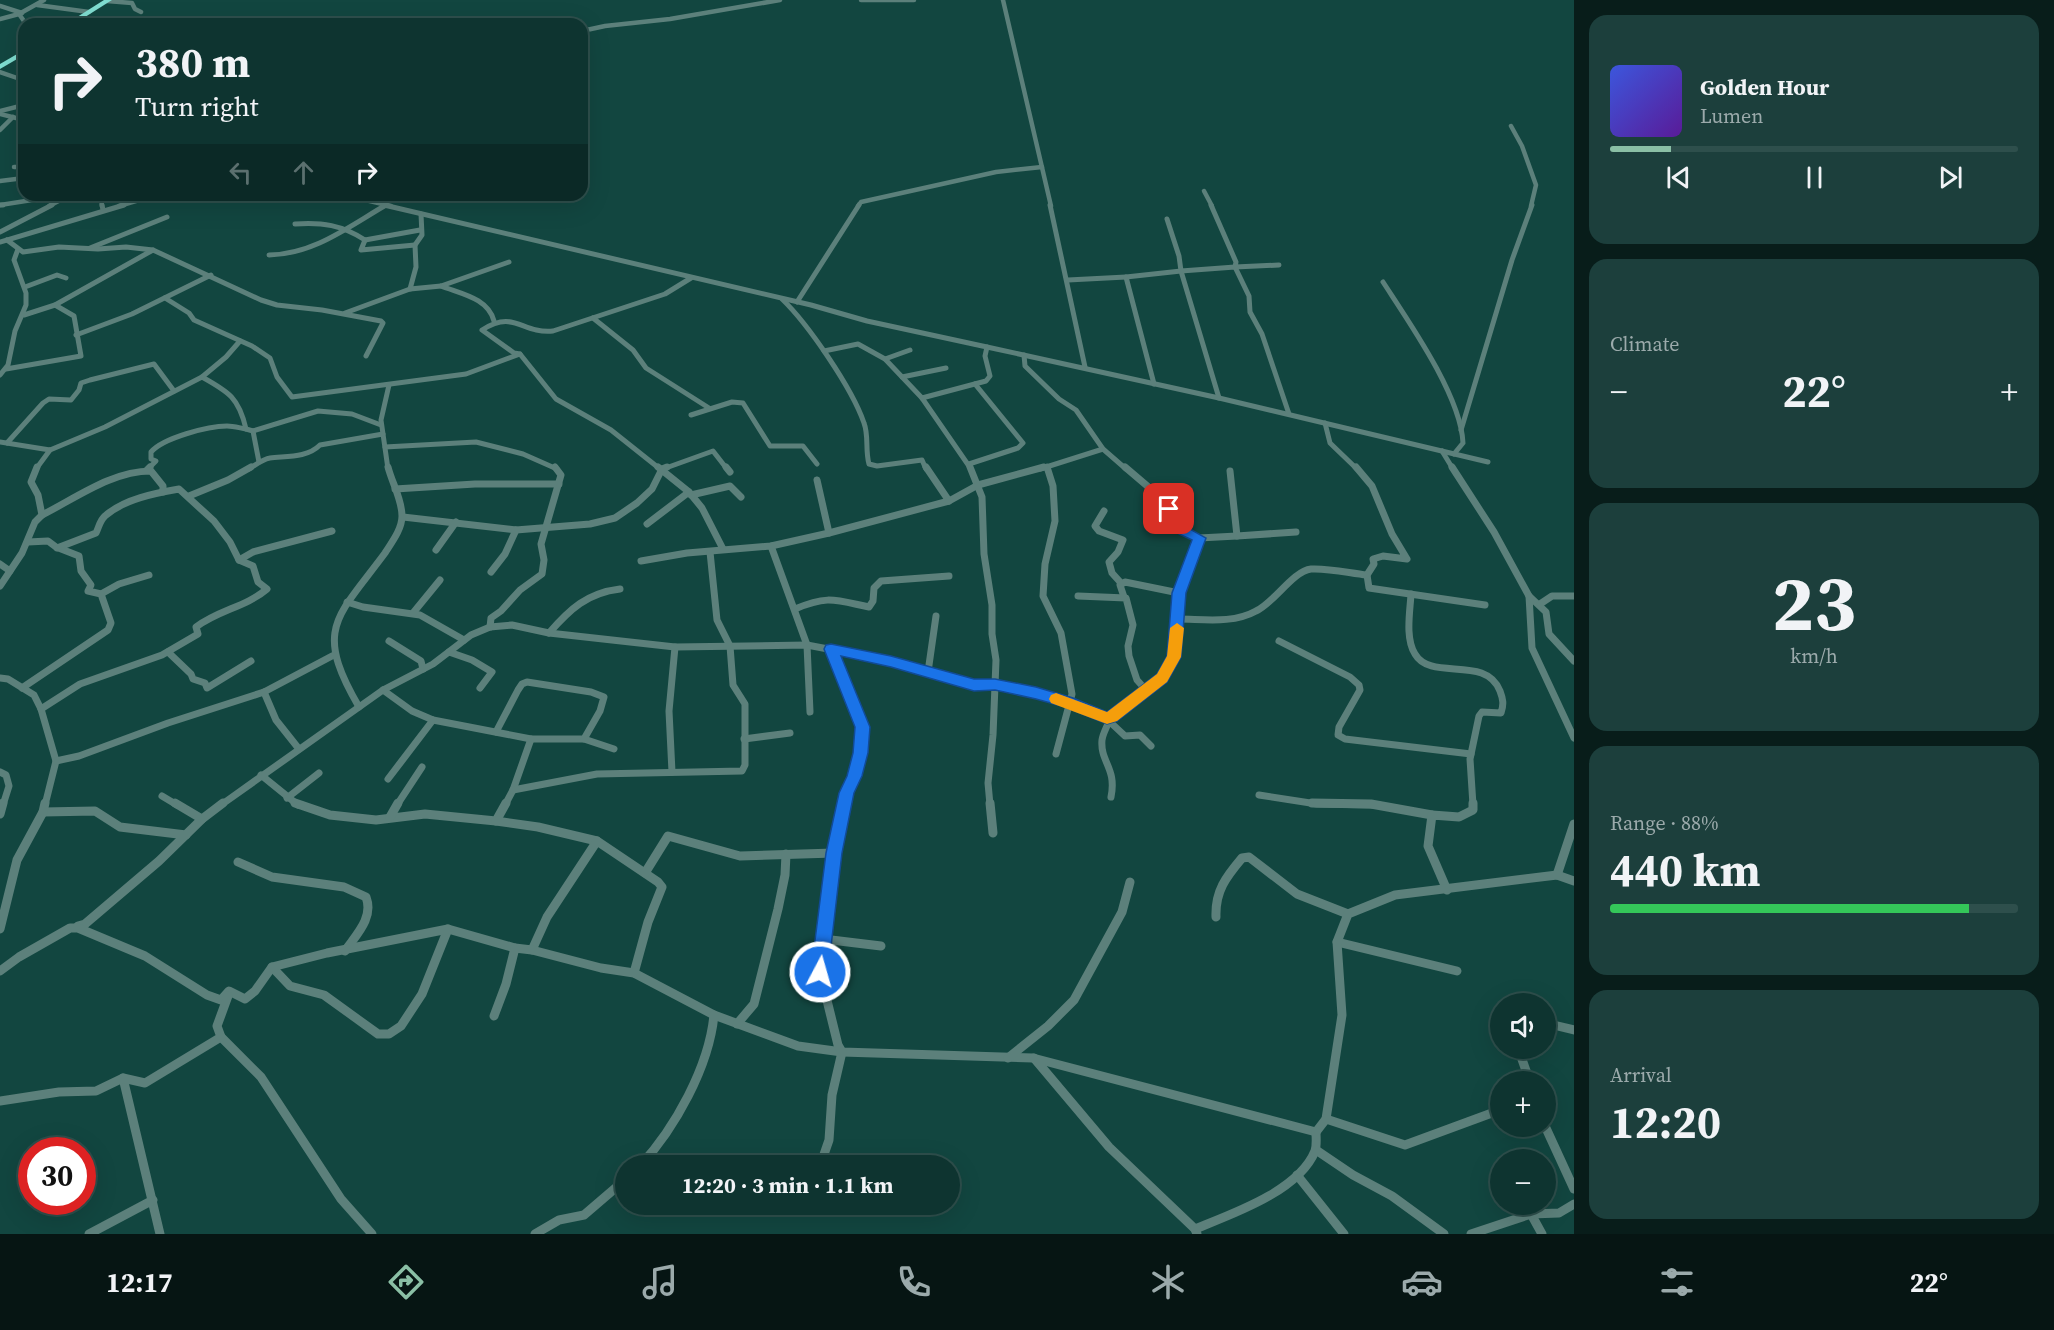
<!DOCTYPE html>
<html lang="en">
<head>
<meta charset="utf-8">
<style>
  body { margin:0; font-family:"Source Serif 4",serif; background:#1c3f3c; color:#f1f3f6; height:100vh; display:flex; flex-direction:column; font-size:22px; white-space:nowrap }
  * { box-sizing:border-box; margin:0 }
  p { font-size:20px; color:#9baaab }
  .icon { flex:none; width:33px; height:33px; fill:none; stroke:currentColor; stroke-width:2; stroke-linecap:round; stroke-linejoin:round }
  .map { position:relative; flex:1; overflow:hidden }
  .side { display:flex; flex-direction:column; gap:15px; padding:15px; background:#081d1a; width:480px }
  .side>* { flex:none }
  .banner { position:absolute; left:18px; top:18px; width:570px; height:183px; border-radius:18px; box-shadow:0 6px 24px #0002,0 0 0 2px #2e4f4c; background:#0e3430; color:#f1f3f6; overflow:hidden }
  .tools { position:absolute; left:1490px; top:993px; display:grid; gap:12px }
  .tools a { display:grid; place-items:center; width:66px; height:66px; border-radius:50%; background:#0e3430; box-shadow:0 6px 24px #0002,0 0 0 2px #2e4f4c; font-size:30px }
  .speed { position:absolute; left:18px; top:1137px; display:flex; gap:12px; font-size:30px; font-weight:700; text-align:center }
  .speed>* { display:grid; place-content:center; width:78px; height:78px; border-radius:50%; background:#0e3430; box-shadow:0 6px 24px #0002,0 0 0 2px #2e4f4c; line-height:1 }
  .speed .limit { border:9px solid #d22; background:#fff; color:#111 }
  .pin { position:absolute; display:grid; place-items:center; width:51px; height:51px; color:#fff; margin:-26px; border-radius:12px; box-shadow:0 3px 9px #0006 }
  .me { position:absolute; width:66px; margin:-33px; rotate:6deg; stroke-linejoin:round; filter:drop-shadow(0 0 4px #0008) }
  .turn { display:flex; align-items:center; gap:21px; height:126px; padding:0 18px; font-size:27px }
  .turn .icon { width:78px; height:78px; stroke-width:2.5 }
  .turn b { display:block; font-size:42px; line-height:51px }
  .lanes { display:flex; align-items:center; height:57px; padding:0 18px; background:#0003; justify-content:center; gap:30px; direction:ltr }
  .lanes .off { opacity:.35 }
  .big { font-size:45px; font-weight:700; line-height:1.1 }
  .side .widget { flex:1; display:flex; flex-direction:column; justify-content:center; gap:9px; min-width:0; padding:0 21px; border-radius:18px; background:#1c3f3c }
  .side .dial { align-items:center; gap:0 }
  .dial b { font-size:78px; line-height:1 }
  .song { display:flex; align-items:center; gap:18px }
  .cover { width:72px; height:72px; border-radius:9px; background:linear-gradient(135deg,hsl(230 70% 55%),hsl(270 70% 35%)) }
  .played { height:6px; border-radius:3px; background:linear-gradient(90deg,#8abfa5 15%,#2e4f4c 15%) }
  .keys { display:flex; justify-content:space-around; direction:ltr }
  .heat { display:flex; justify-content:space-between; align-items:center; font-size:33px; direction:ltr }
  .charge { height:9px; border-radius:4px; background:linear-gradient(90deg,#34c759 88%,#2e4f4c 0) }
  .trip { position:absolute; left:615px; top:1155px; width:345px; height:60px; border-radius:30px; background:#0e3430; box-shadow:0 6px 24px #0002,0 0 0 2px #2e4f4c; font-weight:700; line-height:60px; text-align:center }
  .tabs { display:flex; height:96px; justify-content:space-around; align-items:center; background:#061513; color:#9baaab }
  .tabs .icon { width:42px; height:42px }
  .tabs .selected { color:#8abfa5 }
  .tabs b { font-size:27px; color:#f1f3f6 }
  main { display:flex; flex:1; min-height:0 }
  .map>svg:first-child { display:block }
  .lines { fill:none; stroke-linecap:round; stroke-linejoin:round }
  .street-far3 { stroke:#5c807b; stroke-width:4.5 }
  .street-far2 { stroke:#5c807b; stroke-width:5 }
  .street-far1 { stroke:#5c807b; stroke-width:7 }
  .street { stroke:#5c807b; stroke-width:9 }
  .highway { fill:#7fddd0; fill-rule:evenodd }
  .route { fill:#1a73e8; stroke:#114b97; stroke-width:1.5 }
  .slow { fill:#f59e0b }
</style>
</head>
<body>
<main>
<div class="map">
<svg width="1574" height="1234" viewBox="0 0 1574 1234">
  <rect width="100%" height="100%" fill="#124640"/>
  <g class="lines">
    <!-- street-far3 -->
    <g class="street-far3">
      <path d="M861,0H914"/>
      <path d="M1003,0L1051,206"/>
      <path d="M107,1L132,3L135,9L141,12"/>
      <path d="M37,5L89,12"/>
      <path d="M0,6L22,13"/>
      <path d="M0,19L19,14"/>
      <path d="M26,24L19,14L44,0"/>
      <path d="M582,31L605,26L670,19L780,0"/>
      <path d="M0,72L20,79L19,81"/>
      <path d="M0,111L24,105"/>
      <path d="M0,114L24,120"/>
      <path d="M1511,126L1522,146L1536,185L1531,206"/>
      <path d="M0,130L13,117"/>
      <path d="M14,167H24"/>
      <path d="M0,181L24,178"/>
      <path d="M1204,191L1212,206"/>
      <path d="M101,195L102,206"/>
      <path d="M344,195L391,206"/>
      <path d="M0,205L64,195"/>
      <path d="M49,206L70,195"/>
      <path d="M119,206L156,195"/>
      <path d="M858,206L861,202L996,172L1042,167"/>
    </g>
    <!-- street-far2 -->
    <g class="street-far2">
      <path d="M0,205H3"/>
      <path d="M102,205L103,210"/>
      <path d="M384,205L811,305L867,321L987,347L985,356L990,376L986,381L922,398"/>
      <path d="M1050,205L1085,367"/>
      <path d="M1211,205L1236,262L1235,267L1279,265"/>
      <path d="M1167,219L1179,256L1181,271L1235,267L1249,296L1250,312L1262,334L1289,414"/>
      <path d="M295,224C322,222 342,225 365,240"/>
      <path d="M0,232L52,205"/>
      <path d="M7,240L23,252L59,247L98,249L126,247L153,250L261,300L277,305L322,310L381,321L383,323L366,356"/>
      <path d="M365,240L361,250L415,245"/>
      <path d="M365,240L420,230"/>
      <path d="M0,242L124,205"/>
      <path d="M90,248L167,217"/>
      <path d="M269,255C314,254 348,227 386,205"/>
      <path d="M1068,280L1126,277"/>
      <path d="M1383,282C1409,322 1461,396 1463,443L1454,454"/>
      <path d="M441,286C461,294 488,298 494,321"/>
      <path d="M25,287L57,275L66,278"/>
      <path d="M410,289L416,267L415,245L422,235L421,214"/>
      <path d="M165,298L189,313L194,320L252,346L270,358L277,377L292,397L466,374L520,354"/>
      <path d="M782,299C808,324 852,388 864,423C869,436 865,450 869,464L877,466L922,460L926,469"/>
      <path d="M797,302L859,205"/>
      <path d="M345,313L410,289L441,286L509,262"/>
      <path d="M24,315L55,305L153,250"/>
      <path d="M593,318L633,350L646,368L709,408"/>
      <path d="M76,335L132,314L211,275"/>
      <path d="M987,347L1219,398L1488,462"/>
      <path d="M824,351L858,344L885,359L922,398L971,469"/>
      <path d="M1024,355L1025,366L1059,399L1076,410L1103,449L1126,469"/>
      <path d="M885,359L910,350"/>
      <path d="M6,369L81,356L74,316L55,305"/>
      <path d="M0,375L8,365L15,331L26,305V293L14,260L18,249"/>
      <path d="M202,377C229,392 239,398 246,429L253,431L259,462"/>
      <path d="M902,377L946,368"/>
      <path d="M1154,384L1126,277L1181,271L1219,398"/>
      <path d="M691,415L732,402L743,403L770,446H803L817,464"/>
      <path d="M1325,423L1330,443L1357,469"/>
      <path d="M1461,430L1512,260L1532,205"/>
      <path d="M253,431L318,411L352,414L381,425"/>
      <path d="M0,442L50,450L105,427L202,377L226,357L240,341"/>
      <path d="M7,443L43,403L49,399L71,400L79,390L81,383L90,380L154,364L174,391"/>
      <path d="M385,447L476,442L523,454L557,469"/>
      <path d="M1442,451L1453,469"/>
      <path d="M969,464L1018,448L1023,443L975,384"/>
      <path d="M36,469L50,450"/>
      <path d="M148,469L156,461L151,459V452C163,438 208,426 227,426C233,426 240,428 246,429"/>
      <path d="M249,469C255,465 263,459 270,458C287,456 307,458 320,445L383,434"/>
      <path d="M388,469L381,420L389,385"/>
      <path d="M660,469L611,430L556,399L520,354L514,353L482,330C515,309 521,334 553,331L665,294L691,278"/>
      <path d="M663,469L713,451L727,469"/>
      <path d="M1040,469L1103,449"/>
    </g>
    <!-- street-far1 -->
    <g class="street-far1">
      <path d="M658,467L689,492L702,508L723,549"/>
      <path d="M726,467L730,472"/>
      <path d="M926,467L949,501"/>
      <path d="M970,467L982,497L984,554L992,605V634L996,660L993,735L988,783L990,805"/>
      <path d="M1047,467L1053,486L1055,521L1045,564L1043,596L1061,633L1072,694L1056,754"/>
      <path d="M1125,467L1159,496L1186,533L1199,538L1237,536L1230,471"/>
      <path d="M1356,467L1372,486L1392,534L1407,559L1383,556L1373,559L1374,564L1367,575L1369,588L1485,605"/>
      <path d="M1452,467L1494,532L1529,596L1532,648L1574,738"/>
      <path d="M147,470L150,467"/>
      <path d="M817,480L829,533"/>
      <path d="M395,489L475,484H559"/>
      <path d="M691,495L730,486L741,497"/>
      <path d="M189,496L228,480L251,467"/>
      <path d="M1104,511L1095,526L1099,531L1123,540L1118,552L1109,562L1112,573L1121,583"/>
      <path d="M42,515C76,498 112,471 151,471L163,486V492"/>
      <path d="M403,517L516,530L590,524L615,518L637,503L652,489L662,469L667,467"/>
      <path d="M647,524L689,492"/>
      <path d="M1237,536L1296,532"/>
      <path d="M771,546L807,645L810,712"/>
      <path d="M436,550L456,522"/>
      <path d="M239,560L253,552L332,531"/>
      <path d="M641,561L687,553L771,546L829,533L949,501L978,485L1044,467"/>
      <path d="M0,564L10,571"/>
      <path d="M491,572L505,554L516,530"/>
      <path d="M0,586L22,553L35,522L42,515L38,495L31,482L37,467"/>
      <path d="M101,594L119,584L149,575"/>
      <path d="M1411,594C1410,612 1405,638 1415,654C1431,682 1486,654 1500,691C1503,699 1504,704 1501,713L1482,712L1479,716L1470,759L1473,805"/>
      <path d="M1078,596L1126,598L1133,625L1128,646L1129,656L1137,680L1146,690"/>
      <path d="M1529,596L1546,612L1549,634L1574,661"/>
      <path d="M1124,597L1120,585L1125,582L1179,593"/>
      <path d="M347,602L363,607L420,615L464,640"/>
      <path d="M1540,604L1552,596H1574"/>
      <path d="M795,609C828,595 835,600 869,607L873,601L874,588L881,581L949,576"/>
      <path d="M413,613L440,580"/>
      <path d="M1178,619C1203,619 1233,624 1256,611C1274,603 1293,571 1311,569C1329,568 1349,573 1367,575"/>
      <path d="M490,627L491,618L501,611L520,590L542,574L544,560L541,544L561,475L555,467"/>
      <path d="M549,633C570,609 587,593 620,589"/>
      <path d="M389,641L421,661L423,669"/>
      <path d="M1279,641L1350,677L1359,685L1360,690L1339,727L1338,735L1345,739L1471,754"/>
      <path d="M831,649L863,727L855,776L844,805"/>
      <path d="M168,652L191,674L193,679L205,683L207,688L251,661"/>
      <path d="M449,652L472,660L492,672L480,688"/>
      <path d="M928,672L936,616"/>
      <path d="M0,678L8,679L34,695L41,709L56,761L45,805"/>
      <path d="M22,688L108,630L111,623L101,594L88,591L91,585L81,571L79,556L56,547L48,541L28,542"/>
      <path d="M383,690L412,711L433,720L531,739L513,790L505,805"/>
      <path d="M264,692L276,720L299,749"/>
      <path d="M359,707C313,628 337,618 385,553C392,542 402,529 402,516C402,499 392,483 388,467"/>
      <path d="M41,709L80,684L162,655L198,634L196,627C218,610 246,607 267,589L258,582L253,566L239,560L230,542L214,521L179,489C156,493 124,499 105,516C100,520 99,527 96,533L57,548"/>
      <path d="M1107,718L1109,721C1107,727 1103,733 1102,740C1100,762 1117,768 1111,797"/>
      <path d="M1109,721L1125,736L1140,735L1151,746"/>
      <path d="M496,732L518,690L522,684L527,682L591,692L604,697L600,711L584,739H531"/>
      <path d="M584,739L614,749"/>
      <path d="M744,739L790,733"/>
      <path d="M56,761L79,756L168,723L264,692L332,656"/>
      <path d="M0,772L6,775L9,786L3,805"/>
      <path d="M672,772L669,711L675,647"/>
      <path d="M261,775L298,805"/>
      <path d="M388,779L433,720"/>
      <path d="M513,790L597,774L742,771L745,765V704L733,685L730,646L717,620L710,552"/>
      <path d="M1259,795L1317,804L1375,805"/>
      <path d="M162,796L177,805"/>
      <path d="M287,798L319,773"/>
      <path d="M221,805L383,690L433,664L471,635L490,627L512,625L549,633L675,647L807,645L891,661L974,685L995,684L1036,693L1068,702L1107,718L1162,678L1174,657L1179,593L1199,538"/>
      <path d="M397,805L422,767"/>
    </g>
    <!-- street -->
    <g class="street">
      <path d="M175,803L202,819"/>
      <path d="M295,803L330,815L376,820L425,814L496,821L506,803"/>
      <path d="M990,803L993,833"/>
      <path d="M1312,803L1371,804L1432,815"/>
      <path d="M43,812L95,811L120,827L186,835"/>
      <path d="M0,814L3,803"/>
      <path d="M390,817L398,803"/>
      <path d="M496,821L538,827L597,841L658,882L662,887L648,922L634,973"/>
      <path d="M238,862L272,877L344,887L366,897C374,918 356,935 345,951"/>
      <path d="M645,873L668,836L740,856L834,853"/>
      <path d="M1557,875L1574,824"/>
      <path d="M1447,890L1428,846L1432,815L1459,817L1473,810V803"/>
      <path d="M1216,917C1215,891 1226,877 1242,858L1249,857L1297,894L1348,914"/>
      <path d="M78,926L85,924L159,861L202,819L223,803"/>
      <path d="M0,929L17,860L43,812L45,803"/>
      <path d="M823,939L881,946"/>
      <path d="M1337,942L1457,971"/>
      <path d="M532,950L547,917L597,841"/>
      <path d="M272,967L290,986L324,995L378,1034H389L401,1026L422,994L448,929"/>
      <path d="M0,971L19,957L70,928H78L145,956L207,995L221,1000L229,991L245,999L255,991L272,967L327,953L448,929L515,948L532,950L601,968L634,973L714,1015L798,1046L842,1052L1033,1058L1316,1132L1326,1119L1342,1015L1337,942L1348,914L1395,895L1557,875L1574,881"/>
      <path d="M494,1016L506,984L515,948"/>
      <path d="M1545,1023L1574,1030"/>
      <path d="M737,1024L754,1004L778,909L785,875L786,854"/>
      <path d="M221,1037L261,1077L341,1199L372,1234"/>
      <path d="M1518,1048L1530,1082"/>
      <path d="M1008,1058L1048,1026L1074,1000L1122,912L1130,882"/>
      <path d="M1034,1058L1109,1147L1195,1229L1197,1234"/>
      <path d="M123,1078L160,1234"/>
      <path d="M0,1101L59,1092L96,1091L123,1078L145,1083L221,1037L217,1026L228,996"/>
      <path d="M1326,1119L1405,1145L1500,1110"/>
      <path d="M1545,1126L1574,1189"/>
      <path d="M1316,1150L1353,1175L1392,1196L1444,1234"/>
      <path d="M640,1166C675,1128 709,1067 714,1015"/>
      <path d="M820,1166L829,1140L832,1095L842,1052L838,1045L820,972L834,853L845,803"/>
      <path d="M1297,1175L1344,1234"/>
      <path d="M793,1210L797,1204"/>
      <path d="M1531,1214L1542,1234"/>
      <path d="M1195,1229C1232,1214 1299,1191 1315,1151C1317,1145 1316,1138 1316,1132"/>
      <path d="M89,1234L153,1200"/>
      <path d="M535,1234L559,1220L584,1215L626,1179"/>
      <path d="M1471,1234L1531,1214L1559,1213L1574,1204"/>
    </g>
    <!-- highway -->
    <g class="highway">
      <path d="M104,0H112L74,24H66Z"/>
      <path d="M24,50V55L0,69V64Z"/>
    </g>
  </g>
  <!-- route -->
  <path class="route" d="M1169,505L1174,506L1188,528L1206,538L1186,593L1181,657L1167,682L1117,721L1107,724L1065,707L1036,699L995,690L974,691L891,667L841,656L870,727L868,753L862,776L854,793L842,853L828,972L826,978L820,980L814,978L811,972L826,853L839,793L847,776L853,753L855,727L824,649L826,645L831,644L891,656L974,679H995L1036,687L1073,698L1107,712L1157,674L1167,656L1172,593L1192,540L1179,534L1165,512L1163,509L1165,506Z"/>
  <!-- slow -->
  <path class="slow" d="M1177,623L1184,628L1181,657L1167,682L1117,721L1107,724L1051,703L1049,699L1051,695L1056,693L1107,712L1157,674L1167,656L1170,628Z"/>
</svg>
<div class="tools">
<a><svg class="icon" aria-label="sound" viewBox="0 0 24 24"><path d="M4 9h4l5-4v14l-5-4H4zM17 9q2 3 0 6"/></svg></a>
<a>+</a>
<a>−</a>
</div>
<div class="speed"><div class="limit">30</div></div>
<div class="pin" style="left:1169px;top:509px;background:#d93025"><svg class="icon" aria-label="arrive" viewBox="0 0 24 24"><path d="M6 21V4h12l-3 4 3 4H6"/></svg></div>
<svg class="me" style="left:820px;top:972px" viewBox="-20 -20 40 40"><circle r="17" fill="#1a73e8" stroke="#fff" stroke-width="3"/><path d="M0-11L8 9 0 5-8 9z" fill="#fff"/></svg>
<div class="trip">12:20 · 3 min · 1.1 km</div>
<div class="banner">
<div class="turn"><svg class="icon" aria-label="right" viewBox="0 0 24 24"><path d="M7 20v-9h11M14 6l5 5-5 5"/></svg><div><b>380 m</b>Turn right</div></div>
<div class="lanes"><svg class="icon off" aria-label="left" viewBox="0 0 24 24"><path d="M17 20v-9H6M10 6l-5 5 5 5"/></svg><svg class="icon off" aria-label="ahead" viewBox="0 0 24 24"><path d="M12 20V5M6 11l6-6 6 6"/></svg><svg class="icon" aria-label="right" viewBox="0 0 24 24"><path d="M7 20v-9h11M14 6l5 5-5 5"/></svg></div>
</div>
</div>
<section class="side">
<div class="widget">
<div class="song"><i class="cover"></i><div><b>Golden Hour</b><p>Lumen</p></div></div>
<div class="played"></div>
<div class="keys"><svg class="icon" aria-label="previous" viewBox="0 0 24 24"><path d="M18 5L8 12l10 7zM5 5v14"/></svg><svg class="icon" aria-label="pause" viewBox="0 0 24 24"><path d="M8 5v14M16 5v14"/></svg><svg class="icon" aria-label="next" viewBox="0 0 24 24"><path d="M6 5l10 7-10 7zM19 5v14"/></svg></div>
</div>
<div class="widget"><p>Climate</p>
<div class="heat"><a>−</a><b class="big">22°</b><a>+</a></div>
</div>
<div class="widget dial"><b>23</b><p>km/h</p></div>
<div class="widget"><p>Range · 88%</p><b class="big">440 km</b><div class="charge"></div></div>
<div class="widget"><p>Arrival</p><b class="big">12:20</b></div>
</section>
</main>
<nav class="tabs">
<b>12:17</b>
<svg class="icon selected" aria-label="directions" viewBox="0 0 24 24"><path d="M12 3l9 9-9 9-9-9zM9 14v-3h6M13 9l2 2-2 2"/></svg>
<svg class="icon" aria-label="music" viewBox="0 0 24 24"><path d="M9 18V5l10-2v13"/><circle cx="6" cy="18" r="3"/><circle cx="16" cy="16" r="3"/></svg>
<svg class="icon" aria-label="phone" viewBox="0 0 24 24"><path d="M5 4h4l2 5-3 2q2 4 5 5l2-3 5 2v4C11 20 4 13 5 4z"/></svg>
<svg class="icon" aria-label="climate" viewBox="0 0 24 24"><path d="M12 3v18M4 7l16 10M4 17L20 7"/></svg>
<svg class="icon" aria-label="car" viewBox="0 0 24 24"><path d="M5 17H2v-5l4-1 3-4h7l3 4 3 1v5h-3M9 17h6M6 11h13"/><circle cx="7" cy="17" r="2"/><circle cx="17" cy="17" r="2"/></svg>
<svg class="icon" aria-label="filters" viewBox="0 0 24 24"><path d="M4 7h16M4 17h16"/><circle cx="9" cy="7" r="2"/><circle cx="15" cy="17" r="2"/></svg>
<b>22°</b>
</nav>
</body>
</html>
